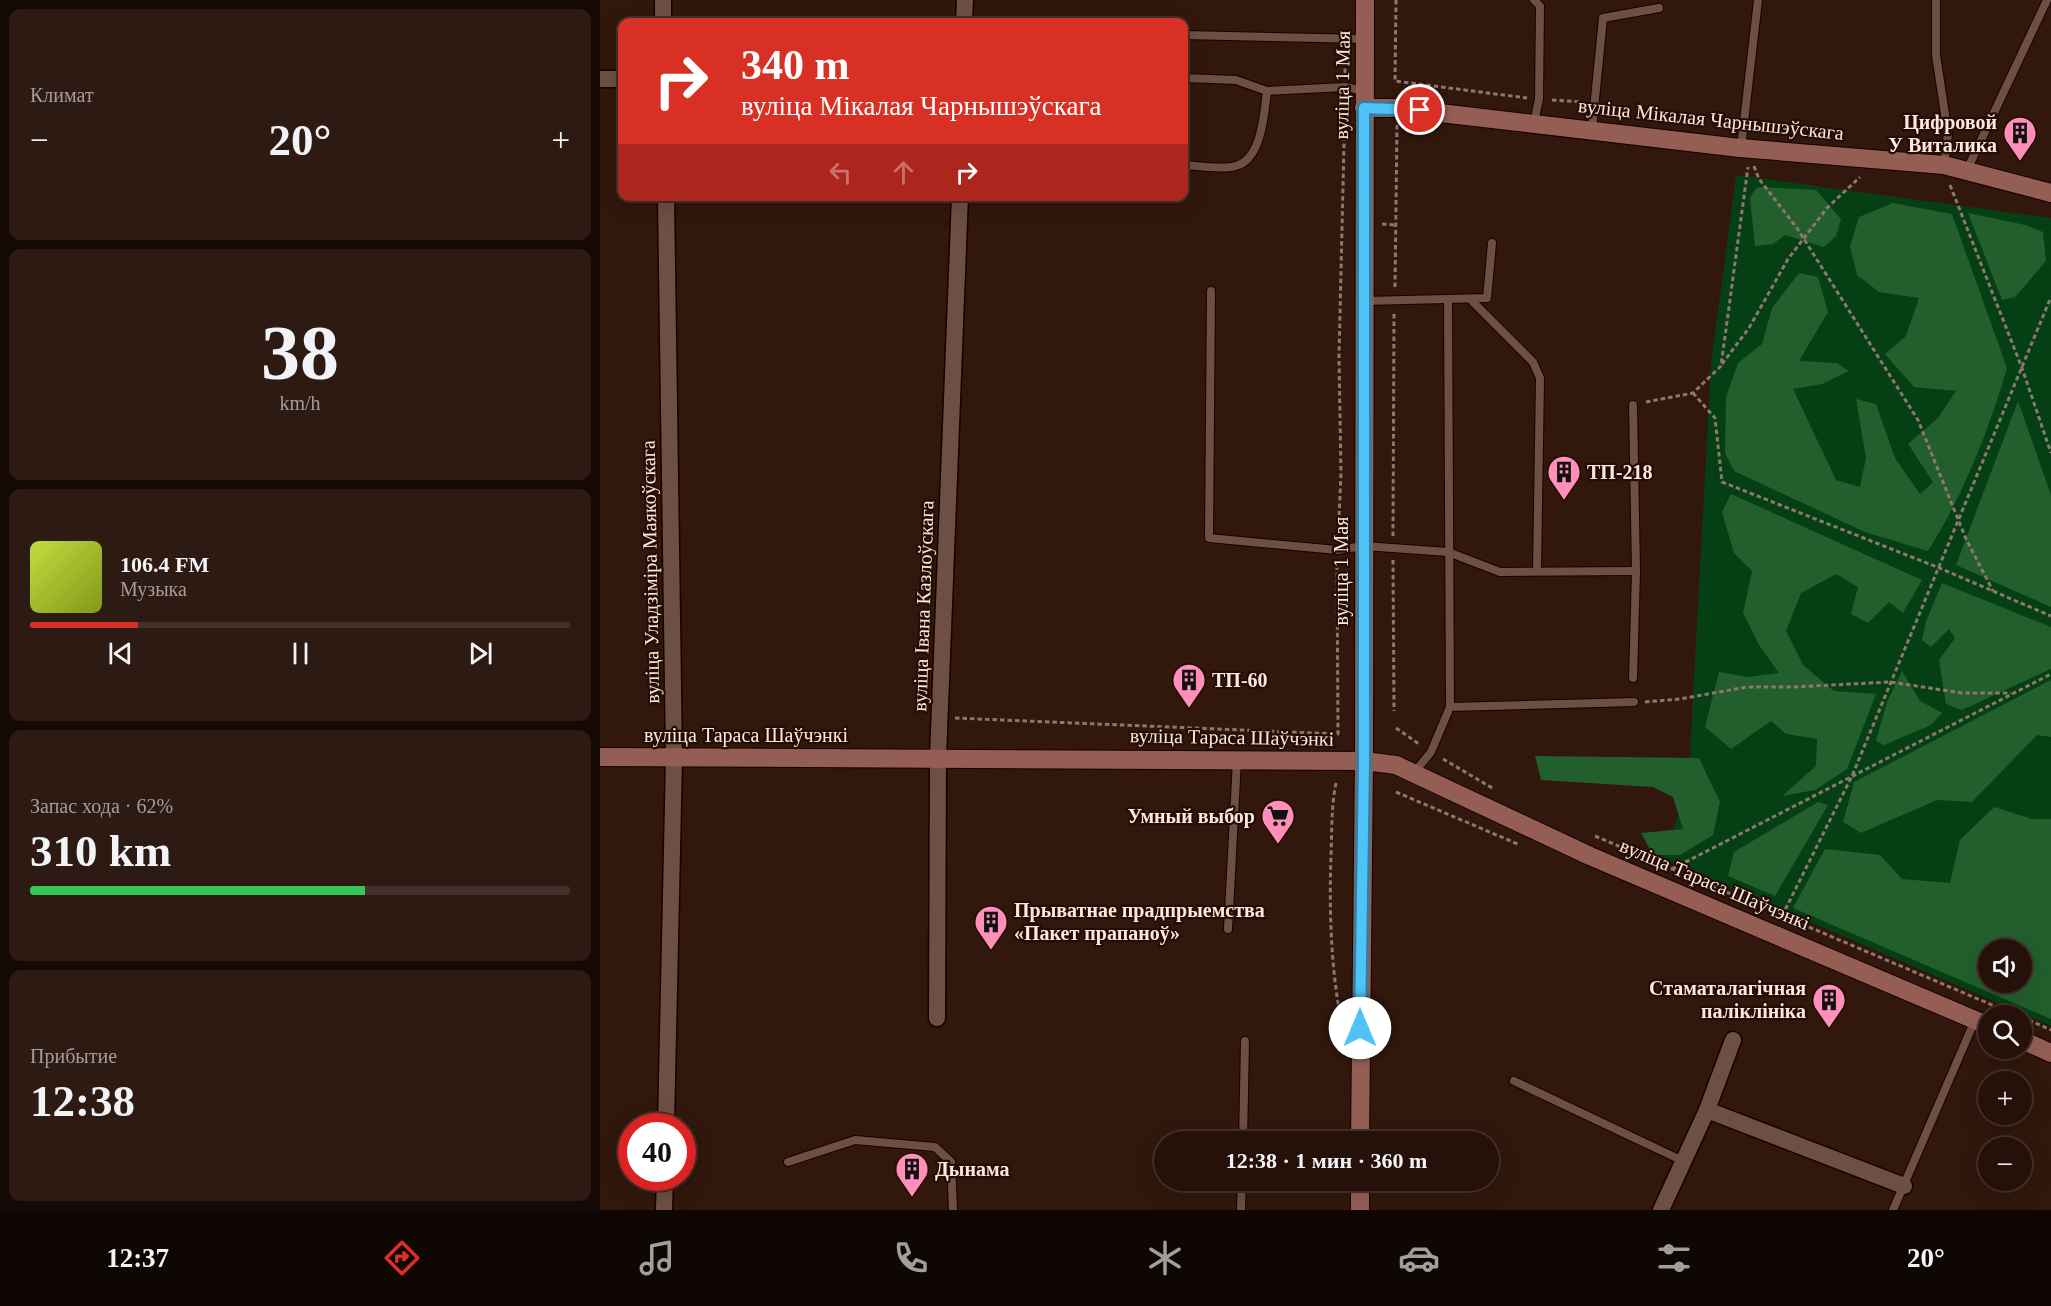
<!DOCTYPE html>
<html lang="ru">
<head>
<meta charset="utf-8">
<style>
  body { margin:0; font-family:Georgia,serif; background:#2d1a12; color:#f1f3f6; height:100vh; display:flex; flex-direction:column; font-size:22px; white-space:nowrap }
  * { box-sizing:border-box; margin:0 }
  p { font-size:20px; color:#a39d9c }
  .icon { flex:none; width:33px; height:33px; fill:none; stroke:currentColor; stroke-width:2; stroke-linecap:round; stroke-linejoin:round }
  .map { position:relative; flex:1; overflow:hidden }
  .panel { display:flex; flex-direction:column; gap:9px; padding:9px; background:#140905; width:600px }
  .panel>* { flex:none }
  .hud { position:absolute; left:18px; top:18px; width:570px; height:183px; border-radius:12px; box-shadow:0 6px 24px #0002,0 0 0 2px #42312a; background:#d93025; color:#fff; overflow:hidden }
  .buttons { position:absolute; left:1378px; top:939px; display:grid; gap:12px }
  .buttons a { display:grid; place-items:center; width:54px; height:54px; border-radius:50%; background:#251109; box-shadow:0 6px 24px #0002,0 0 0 2px #42312a; font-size:30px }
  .speed { position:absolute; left:18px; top:1113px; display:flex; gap:12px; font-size:30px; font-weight:700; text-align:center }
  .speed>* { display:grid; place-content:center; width:78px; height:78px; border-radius:50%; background:#251109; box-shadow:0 6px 24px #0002,0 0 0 2px #42312a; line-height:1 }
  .speed .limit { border:9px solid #d22; background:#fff; color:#111 }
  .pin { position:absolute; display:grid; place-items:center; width:51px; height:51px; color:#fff; margin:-26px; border:3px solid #fff; border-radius:50%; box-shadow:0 2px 6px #0007 }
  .me { position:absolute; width:66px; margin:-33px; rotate:0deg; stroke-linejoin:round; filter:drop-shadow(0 0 4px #0008) }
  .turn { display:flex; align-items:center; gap:21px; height:126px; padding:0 24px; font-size:27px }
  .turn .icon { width:78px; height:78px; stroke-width:2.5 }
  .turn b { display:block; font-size:42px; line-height:51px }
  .lanes { display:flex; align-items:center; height:57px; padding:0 24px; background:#0003; justify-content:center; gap:30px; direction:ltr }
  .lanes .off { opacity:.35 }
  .big { font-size:45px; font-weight:600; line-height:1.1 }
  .panel .tile { flex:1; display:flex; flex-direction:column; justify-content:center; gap:9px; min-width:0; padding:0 21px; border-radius:12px; background:#2d1a12 }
  .panel .dial { align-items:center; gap:0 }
  .dial b { font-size:78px; line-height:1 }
  .song { display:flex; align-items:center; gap:18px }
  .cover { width:72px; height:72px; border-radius:9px; background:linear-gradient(135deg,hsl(70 70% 55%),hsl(70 70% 35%)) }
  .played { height:6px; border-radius:3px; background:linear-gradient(90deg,#d93025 20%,#42312a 20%) }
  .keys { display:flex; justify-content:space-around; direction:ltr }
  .heat { display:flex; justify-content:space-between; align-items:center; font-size:33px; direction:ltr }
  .charge { height:9px; border-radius:4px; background:linear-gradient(90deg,#34c759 62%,#42312a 0) }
  .trip { position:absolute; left:554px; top:1131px; width:345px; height:60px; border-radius:30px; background:#251109; box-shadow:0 6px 24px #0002,0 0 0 2px #42312a; font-weight:600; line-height:60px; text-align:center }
  .dock { display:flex; height:96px; justify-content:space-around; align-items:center; background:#0f0704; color:#a39d9c }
  .dock .icon { width:42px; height:42px }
  .dock .active { color:#d93025 }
  .dock b { font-size:27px; color:#f1f3f6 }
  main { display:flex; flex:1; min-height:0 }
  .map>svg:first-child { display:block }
  .green { fill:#054014; fill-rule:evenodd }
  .forest { fill:#225f2d; fill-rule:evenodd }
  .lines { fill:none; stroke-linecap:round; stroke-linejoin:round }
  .lane-casing { stroke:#170200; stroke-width:10 }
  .street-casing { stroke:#170200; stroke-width:19 }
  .secondary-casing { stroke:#170200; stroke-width:20 }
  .path { stroke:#8e776e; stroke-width:3; stroke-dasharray:4.5 3; stroke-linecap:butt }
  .lane { stroke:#6e4f43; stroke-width:8 }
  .street { stroke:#6e4f43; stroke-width:16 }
  .secondary { stroke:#955e55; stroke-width:18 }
  .route-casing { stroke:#337fa1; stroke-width:15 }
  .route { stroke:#4fc3f7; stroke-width:10 }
  .labels { text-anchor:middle; stroke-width:4.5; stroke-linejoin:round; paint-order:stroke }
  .street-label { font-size:20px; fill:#fbe8e1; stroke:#260d04 }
  .poi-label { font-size:20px; font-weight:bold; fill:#fbe8e1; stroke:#260d04; text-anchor:start }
</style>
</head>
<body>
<main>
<section class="panel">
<div class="tile"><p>Климат</p>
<div class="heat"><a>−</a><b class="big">20°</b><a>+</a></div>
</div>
<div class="tile dial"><b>38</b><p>km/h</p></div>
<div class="tile">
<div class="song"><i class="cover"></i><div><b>106.4 FM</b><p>Музыка</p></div></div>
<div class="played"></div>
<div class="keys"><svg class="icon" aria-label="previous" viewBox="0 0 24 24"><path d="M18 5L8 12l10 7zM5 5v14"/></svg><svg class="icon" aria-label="pause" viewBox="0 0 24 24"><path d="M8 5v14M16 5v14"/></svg><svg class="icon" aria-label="next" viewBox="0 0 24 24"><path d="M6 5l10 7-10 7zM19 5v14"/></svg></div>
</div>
<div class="tile"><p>Запас хода · 62%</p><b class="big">310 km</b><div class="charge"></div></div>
<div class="tile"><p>Прибытие</p><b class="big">12:38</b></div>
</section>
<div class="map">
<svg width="1451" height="1210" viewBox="0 0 1451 1210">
  <rect width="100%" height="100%" fill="#31170c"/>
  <!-- green -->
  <path class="green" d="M1136,175L1451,218V1026L1062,858L1088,789L1111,364ZM1389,950H1422V982H1389Z"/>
  <!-- forest -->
  <g class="forest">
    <path d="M1157,187L1216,190L1241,219L1236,236L1224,247L1185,235L1173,244L1155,246L1150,198Z"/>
    <path d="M1293,203L1352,214L1407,368C1389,430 1363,496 1328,551L1265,532L1134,471L1125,453L1126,397L1138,363L1162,344L1172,308L1199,273L1218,277L1228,312L1199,361L1237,363L1249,371L1222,384L1193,389L1236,480L1260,487L1266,458L1256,399L1276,404L1295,458L1320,494L1333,482L1308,444L1338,418L1356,391L1314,387L1285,354L1306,336L1319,298L1279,292L1257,275L1250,246L1259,217Z"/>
    <path d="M1368,213L1425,225L1443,232L1446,261L1415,297L1402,300Z"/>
    <path d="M1418,401L1451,495V607L1356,565Z"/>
    <path d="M1131,494L1322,580L1303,613L1289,602L1268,623L1251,614L1258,587L1236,574L1201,593L1186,631L1203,665L1234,691L1276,694L1247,769L1215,790L1182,796L1216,766L1217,739L1186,734L1171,721L1131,749L1105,727L1119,672L1147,677L1179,673L1159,645L1143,613L1152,571L1134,553L1122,512Z"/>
    <path d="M1342,583L1451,627V669L1362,710L1346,704L1339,660L1355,638L1349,629L1331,647L1322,640L1326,621Z"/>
    <path d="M1302,671L1320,701L1342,713L1331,725L1284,745L1276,741L1287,702Z"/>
    <path d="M1451,680V737L1437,735L1372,802L1337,800L1261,833L1243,822L1254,782Z"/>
    <path d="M935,756L1099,758L1120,802L1113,835L1080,855H1053L1041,833L1083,829L1073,797L1053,787L941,780Z"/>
    <path d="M1218,802L1228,805L1175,896L1128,876L1134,852Z"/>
    <path d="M1394,807L1432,819H1451V1019L1193,908L1225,849L1280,855L1302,879L1350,883L1360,840ZM1389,950H1422V982H1389Z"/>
  </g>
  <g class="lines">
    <!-- lane casing -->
    <g class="lane-casing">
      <g id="lane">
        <path d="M1336,0V55L1348,134L1344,165"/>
        <path d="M584,35L765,39"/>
        <path d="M584,78L636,80L667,91L745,87L765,91"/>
        <path d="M934,123L939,99L940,6L934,0"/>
        <path d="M992,129L1003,18L1059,8"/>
        <path d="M1141,148L1158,0"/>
        <path d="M584,165C599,166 616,169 631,167C662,164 664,114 667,91"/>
        <path d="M1367,170L1447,0"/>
        <path d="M611,291L609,538L737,550L764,546L848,552L900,572L1036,571"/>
        <path d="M870,299L933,362L940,378L937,571"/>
        <path d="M765,301L887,298L892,243"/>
        <path d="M1033,405L1036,571L1033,678"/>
        <path d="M850,707L1034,702"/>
        <path d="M813,774L831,752L850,707L848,299"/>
        <path d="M628,929L637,760"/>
        <path d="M914,1081L1083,1161"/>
        <path d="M643,1142L645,1041"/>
        <path d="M188,1162L255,1140L335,1147L351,1162L353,1210"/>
        <path d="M641,1210L642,1180"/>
        <path d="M1293,1210L1375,1020"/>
      </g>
    </g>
    <!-- street casing -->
    <g class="street-casing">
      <g id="street">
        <path d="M63,0V22"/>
        <path d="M364,22L365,0"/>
        <path d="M0,79H22"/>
        <path d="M66,196L74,758L66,1126"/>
        <path d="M337,1018L338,757L360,196"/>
        <path d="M1107,1110L1304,1186"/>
        <path d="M64,1210L65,1178"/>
        <path d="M1061,1210L1107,1110L1133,1040"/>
      </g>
    </g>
    <!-- secondary casing -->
    <g class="secondary-casing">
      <g id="secondary">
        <path d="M764,108H797L1140,148L1344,165L1451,193"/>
        <path d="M0,757L764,761L796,765L990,856L1389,1026"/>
        <path d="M1422,1040L1451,1053"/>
        <path d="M760,1142L764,761L765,0"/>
        <path d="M760,1210V1180"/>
      </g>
    </g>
    <!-- path -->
    <g class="path">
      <path d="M796,0L795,81L927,98"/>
      <path d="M745,73V53"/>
      <path d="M952,100L981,102"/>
      <path d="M1154,166L1159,179L1197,228L1318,420L1366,539L1393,591"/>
      <path d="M1350,185L1422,368L1451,453"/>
      <path d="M782,224L795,225"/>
      <path d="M795,287L797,125"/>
      <path d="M1122,364L1149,328L1188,259L1227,208L1260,177"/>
      <path d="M1093,393L1115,418L1122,482L1337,567L1451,616"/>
      <path d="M1046,402L1093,393L1121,366L1148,167"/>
      <path d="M793,536L794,311"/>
      <path d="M738,538L741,474L739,357L745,101"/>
      <path d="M793,560L794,711"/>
      <path d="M1045,702L1080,699L1147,687H1193L1290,682L1362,693H1411"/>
      <path d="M355,718L738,734L737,563"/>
      <path d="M796,728L819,744"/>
      <path d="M843,759L894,789"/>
      <path d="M736,783C731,807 732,832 731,856C729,913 731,970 742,1026"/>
      <path d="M796,792L920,845"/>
      <path d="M995,836L1418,1016"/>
      <path d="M1072,869L1451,674"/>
      <path d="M1182,916L1252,776L1451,297"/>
      <path d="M1422,1017L1451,1030"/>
    </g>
    <!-- lane -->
    <use href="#lane" class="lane"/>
    <!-- street -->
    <use href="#street" class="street"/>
    <!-- secondary -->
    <use href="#secondary" class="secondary"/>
  </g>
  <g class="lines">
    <!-- route casing -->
    <g class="route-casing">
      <path id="route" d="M760,1028L764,761V108L820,110"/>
    </g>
    <!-- route -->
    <use href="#route" class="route"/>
  </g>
  <!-- icons -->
  <defs>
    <g id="building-pin" transform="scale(1.725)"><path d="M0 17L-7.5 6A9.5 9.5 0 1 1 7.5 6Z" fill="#ff8eb9" stroke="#260d04"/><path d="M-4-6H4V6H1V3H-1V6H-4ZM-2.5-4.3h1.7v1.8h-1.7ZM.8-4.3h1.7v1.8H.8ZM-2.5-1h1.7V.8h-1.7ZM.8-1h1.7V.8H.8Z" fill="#111"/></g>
    <g id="supermarket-pin" transform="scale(1.725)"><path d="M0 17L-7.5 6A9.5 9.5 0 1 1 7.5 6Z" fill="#ff8eb9" stroke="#260d04"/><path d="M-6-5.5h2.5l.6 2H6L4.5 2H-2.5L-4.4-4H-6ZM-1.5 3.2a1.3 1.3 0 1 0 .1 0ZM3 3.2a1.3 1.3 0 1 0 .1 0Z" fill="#111"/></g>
  </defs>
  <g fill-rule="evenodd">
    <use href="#building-pin" x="1420" y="133"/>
    <use href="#building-pin" x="964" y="472"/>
    <use href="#building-pin" x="589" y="680"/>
    <use href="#supermarket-pin" x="678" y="816"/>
    <use href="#building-pin" x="391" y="922"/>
    <use href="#building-pin" x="1229" y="1000"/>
    <use href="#building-pin" x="312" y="1169"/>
  </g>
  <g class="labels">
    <!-- street labels -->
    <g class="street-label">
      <text transform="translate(742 85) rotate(-89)" y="7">вуліца 1 Мая</text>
      <text transform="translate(1111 119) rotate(6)" y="7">вуліца Мікалая Чарнышэўскага</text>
      <text transform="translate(741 571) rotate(-90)" y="7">вуліца 1 Мая</text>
      <text transform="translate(50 572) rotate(-91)" y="7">вуліца Уладзіміра Маякоўскага</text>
      <text transform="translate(323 606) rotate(-88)" y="7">вуліца Івана Казлоўскага</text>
      <text x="146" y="742">вуліца Тараса Шаўчэнкі</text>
      <text transform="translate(632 737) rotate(1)" y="7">вуліца Тараса Шаўчэнкі</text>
      <text transform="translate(1115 884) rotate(23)" y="7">вуліца Тараса Шаўчэнкі</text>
    </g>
    <!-- poi labels -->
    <g class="poi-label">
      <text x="1397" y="129" text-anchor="end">Цифровой<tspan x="1397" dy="23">У Виталика</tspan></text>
      <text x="987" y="479">ТП-218</text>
      <text x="612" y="687">ТП-60</text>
      <text x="655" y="823" text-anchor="end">Умный выбор</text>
      <text x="414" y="917">Прыватнае прадпрыемства<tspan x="414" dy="23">«Пакет прапаноў»</tspan></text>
      <text x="1206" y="995" text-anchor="end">Стаматалагічная<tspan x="1206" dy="23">паліклініка</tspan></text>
      <text x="335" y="1176">Дынама</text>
    </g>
  </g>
</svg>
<div class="buttons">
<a><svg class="icon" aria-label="sound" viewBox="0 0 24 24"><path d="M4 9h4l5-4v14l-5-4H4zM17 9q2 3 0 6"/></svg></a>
<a><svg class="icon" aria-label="search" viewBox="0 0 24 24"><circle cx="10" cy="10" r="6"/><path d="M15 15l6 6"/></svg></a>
<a>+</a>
<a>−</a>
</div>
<div class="speed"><div class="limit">40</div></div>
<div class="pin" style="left:820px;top:110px;background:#d93025"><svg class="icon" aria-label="arrive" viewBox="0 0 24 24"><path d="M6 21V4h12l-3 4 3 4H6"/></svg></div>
<svg class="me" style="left:760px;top:1028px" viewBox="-20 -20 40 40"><circle r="19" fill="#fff"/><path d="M0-13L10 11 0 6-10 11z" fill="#4fc3f7"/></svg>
<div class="trip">12:38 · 1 мин · 360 m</div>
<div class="hud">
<div class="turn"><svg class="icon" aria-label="right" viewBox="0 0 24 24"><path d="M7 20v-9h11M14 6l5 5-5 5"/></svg><div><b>340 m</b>вуліца Мікалая Чарнышэўскага</div></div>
<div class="lanes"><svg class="icon off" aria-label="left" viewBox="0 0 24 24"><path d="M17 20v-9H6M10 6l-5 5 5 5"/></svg><svg class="icon off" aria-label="ahead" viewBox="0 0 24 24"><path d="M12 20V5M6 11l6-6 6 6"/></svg><svg class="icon" aria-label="right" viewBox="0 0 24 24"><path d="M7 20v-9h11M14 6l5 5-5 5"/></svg></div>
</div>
</div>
</main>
<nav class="dock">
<b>12:37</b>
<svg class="icon active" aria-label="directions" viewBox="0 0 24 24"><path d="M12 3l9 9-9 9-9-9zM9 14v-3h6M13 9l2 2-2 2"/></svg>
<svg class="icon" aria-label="music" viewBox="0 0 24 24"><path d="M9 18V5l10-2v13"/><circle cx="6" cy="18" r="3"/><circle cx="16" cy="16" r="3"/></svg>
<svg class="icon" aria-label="phone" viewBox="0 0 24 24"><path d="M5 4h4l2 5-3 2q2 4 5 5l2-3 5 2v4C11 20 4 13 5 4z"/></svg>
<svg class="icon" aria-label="climate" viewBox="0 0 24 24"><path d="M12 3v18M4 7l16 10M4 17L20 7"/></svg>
<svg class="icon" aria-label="car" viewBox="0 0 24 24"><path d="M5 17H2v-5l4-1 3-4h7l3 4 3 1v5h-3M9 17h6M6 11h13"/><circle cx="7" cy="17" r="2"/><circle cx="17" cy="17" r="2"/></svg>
<svg class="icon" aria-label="filters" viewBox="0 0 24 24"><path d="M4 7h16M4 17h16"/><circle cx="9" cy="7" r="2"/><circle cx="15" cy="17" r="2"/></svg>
<b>20°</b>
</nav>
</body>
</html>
